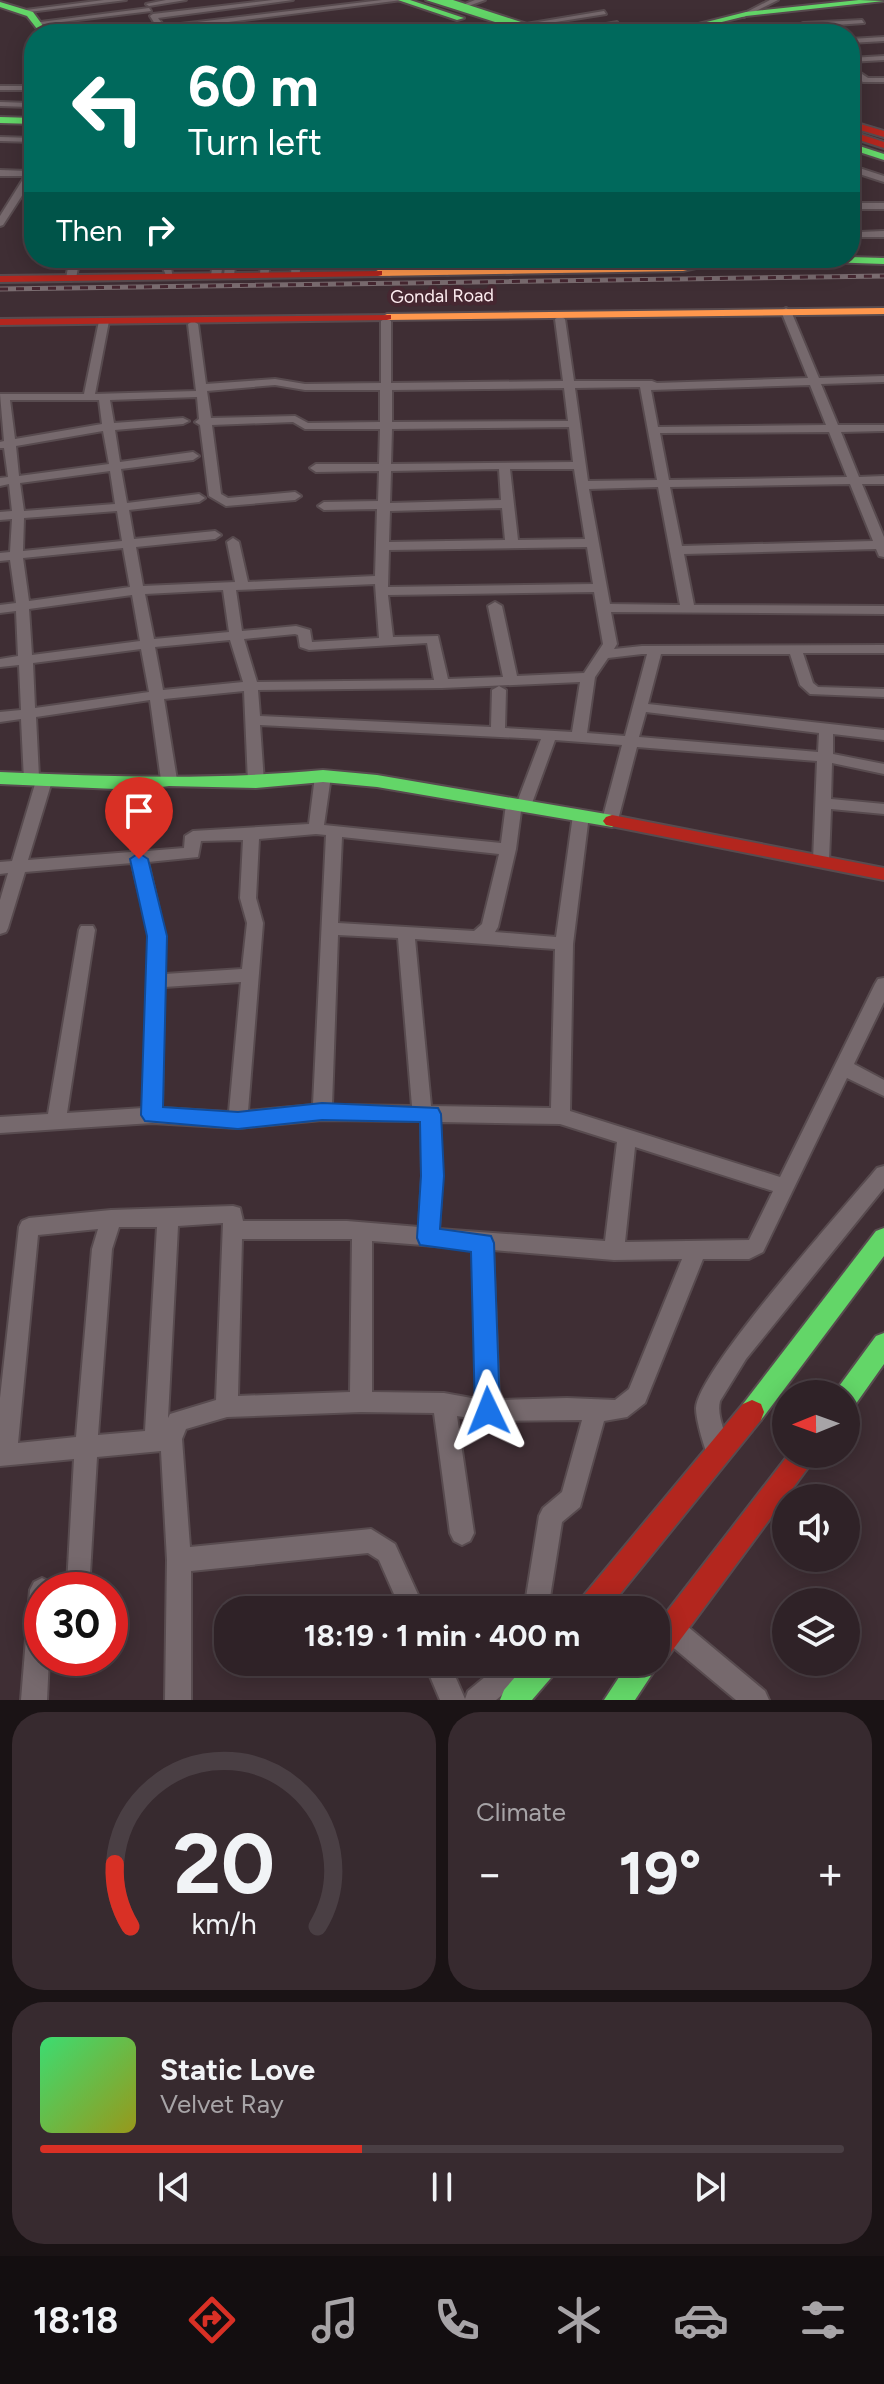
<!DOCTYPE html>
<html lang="en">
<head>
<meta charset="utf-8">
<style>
  body { margin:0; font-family:Figtree,sans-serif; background:#372a2f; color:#f1f3f6; height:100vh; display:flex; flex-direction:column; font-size:30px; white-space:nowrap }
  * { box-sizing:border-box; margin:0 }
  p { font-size:26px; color:#a7a4a7 }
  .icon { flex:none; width:44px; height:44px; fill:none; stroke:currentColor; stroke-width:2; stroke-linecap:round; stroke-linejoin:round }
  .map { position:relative; height:1700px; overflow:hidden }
  .panel { display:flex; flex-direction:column; gap:12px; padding:12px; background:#1a1315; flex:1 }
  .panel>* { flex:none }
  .hud { position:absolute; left:24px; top:24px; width:836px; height:244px; border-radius:32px; box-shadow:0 4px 20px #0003,0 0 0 2px #4a3f44; background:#00695c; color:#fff; overflow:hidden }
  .needle { width:52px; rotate:269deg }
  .fabs { position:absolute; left:772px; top:1380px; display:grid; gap:16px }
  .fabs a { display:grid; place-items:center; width:88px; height:88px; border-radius:50%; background:#2f2227; box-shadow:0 4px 20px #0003,0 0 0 2px #4a3f44; font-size:40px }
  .speed { position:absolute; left:24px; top:1572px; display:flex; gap:16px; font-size:40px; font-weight:700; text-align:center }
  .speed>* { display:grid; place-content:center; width:104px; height:104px; border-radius:50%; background:#2f2227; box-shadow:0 4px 20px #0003,0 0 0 2px #4a3f44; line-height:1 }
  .speed .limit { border:12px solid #d22; background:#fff; color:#111 }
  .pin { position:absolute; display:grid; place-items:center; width:68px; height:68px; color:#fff; margin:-82px -34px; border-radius:50% 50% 50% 0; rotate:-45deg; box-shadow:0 0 8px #0007 }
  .pin .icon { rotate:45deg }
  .me { position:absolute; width:88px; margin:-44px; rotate:358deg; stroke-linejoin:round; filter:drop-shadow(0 0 6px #0008) }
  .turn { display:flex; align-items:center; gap:28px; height:168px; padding:0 32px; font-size:36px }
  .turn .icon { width:104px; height:104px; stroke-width:2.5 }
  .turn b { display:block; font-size:56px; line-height:68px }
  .then { display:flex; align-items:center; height:76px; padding:0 32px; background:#0003; gap:16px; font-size:30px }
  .big { font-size:60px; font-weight:700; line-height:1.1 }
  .panel .widget { flex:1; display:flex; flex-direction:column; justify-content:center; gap:12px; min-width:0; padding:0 28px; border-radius:32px; background:#372a2f }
  .panel .dial { align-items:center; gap:0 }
  .dial svg { height:208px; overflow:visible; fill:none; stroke:#4a3f44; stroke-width:7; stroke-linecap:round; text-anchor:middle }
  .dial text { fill:#f1f3f6; stroke:none }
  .song { display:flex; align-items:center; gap:24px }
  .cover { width:96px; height:96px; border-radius:12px; background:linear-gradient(135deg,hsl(140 70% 55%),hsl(60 70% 35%)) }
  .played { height:8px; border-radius:4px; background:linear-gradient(90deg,#d93025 40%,#4a3f44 40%) }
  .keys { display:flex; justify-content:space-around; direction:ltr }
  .heat { display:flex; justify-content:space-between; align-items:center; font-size:44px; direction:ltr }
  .panel .tiles { flex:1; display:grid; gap:12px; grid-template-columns:1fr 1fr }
  .widget:last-child { grid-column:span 2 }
  .trip { position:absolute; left:214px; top:1596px; width:456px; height:80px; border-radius:32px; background:#2f2227; box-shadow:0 4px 20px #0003,0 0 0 2px #4a3f44; font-weight:700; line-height:80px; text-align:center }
  .tabs { display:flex; height:128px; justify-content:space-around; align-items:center; background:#130e10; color:#a7a4a7 }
  .tabs .icon { width:56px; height:56px }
  .tabs .on { color:#d93025 }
  .tabs b { font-size:36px; color:#f1f3f6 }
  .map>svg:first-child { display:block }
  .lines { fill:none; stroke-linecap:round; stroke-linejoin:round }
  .street-casing { stroke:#584b4f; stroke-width:4 }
  .fast-casing { stroke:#584b4f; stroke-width:4 }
  .slow-casing { stroke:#584b4f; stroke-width:4 }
  .jam-casing { stroke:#584b4f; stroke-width:4 }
  .street { fill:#76696d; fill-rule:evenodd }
  .fast { fill:#63d668; fill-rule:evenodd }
  .slow { fill:#ff974d; fill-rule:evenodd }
  .jam { fill:#b3261e; fill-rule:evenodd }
  .rail-casing { stroke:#7a6c70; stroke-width:5 }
  .rail { stroke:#462731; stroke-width:3; stroke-dasharray:8; stroke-linecap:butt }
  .route { fill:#1a73e8; stroke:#114b97; stroke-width:2 }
  .labels { text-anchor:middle; stroke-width:8; stroke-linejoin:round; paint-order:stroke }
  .far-street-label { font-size:18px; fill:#feedf1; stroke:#462731 }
</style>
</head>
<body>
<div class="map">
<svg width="884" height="1700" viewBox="0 0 884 1700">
  <rect width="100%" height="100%" fill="#3f2e34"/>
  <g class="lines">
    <!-- street casing -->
    <g class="street-casing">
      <g id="street">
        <path d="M104,0H126L21,13L18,11Z"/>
        <path d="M166,0H186L149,6L146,4Z"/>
        <path d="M273,0H293L158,18L164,26L382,0H402L133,34H113L157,27L150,16L153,14Z"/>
        <path d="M475,0H485L463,8L460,6Z"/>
        <path d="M770,0H778L744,17L739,16Z"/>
        <path d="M149,8L151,11L37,25L33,23Z"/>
        <path d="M604,11L606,14L524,27L520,25Z"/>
        <path d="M862,20L864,23L807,27L811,29L807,31L730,33L803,27L799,25L803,23Z"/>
        <path d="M617,22L619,25L569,34H552Z"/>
        <path d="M493,26L496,30L445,34L449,32Z"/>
        <path d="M884,37V41L850,43V39Z"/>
        <path d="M884,56V60L850,62V58Z"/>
        <path d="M850,66L868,78H884V82H863L850,72Z"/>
        <rect x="0" y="86" width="34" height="4"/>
        <path d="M0,102L30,103L34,105L30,107L0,106Z"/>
        <path d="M0,137L34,138V142L0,141Z"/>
        <path d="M850,165L884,176V182L850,171Z"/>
        <path d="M34,166V177L3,225L0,226V216L25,176H0V170L28,171Z"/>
        <rect x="850" y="203" width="34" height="6"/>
        <path d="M850,216L855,219L860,232L884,231V237H854L850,230Z"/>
        <path d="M70,258H80L76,278L71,281L66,278Z"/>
        <path d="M159,258H169L173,278H167Z"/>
        <path d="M214,258H224L221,275L216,278L211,275Z"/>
        <path d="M226,258H236L234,275L229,278L224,275Z"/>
        <path d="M261,258H271L268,277L260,275Z"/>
        <path d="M292,258H302L299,277L291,275Z"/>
        <path d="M382,258H392L390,276L382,274Z"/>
        <path d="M439,258H449L448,275L440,273Z"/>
        <path d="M501,258H511L512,274H506Z"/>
        <path d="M553,258H563V273L555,271Z"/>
        <path d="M786,308L791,311L819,378L884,376V382L821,384L838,425H884V431L841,432L859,477L884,476V484H862L884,537V557L879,556L876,549L684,554L694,605L884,606V614L611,612L617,644L614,649L642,646L884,645V653H803L813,683L818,687L884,689V697L810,694L800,685L790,654H661L648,704L884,730V740L833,734V754L884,764V774L832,763L831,799L884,804V814L831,809L829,861L821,867L813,861L817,761L637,747L618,820L610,825L602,820L622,745L555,740L531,806L528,810L521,811L516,849L498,927L495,932L556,937L573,815L575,811H587L589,815L573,944L570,1111L780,1177L875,984L878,979L884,978V1002L854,1064L884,1080V1096L847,1078L763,1252L749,1259H703L645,1403L627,1417L604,1421L580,1507L562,1522L548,1610H524L539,1516L543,1508L562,1492L582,1420L488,1421L457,1416L474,1533L470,1541L462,1545L454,1541L450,1533L434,1413L361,1412L227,1417L186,1429L182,1439L190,1547L371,1529L395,1544L425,1610H401L379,1560L368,1553L191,1571V1700H165L167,1560L161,1451L97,1457L89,1590H69L67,1585L74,1459L0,1466V1398L19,1227L22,1221L29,1218L111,1210L233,1206L240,1208L243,1221H347L419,1227L422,1176L421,1121L322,1120L238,1128L152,1123L0,1133V1117L48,1114L79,930L81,926H93L95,930L67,1113L143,1108L149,936L132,863L25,872L8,928L6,932L0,934V900L8,873L0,874V862L12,861L35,784H27L24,780L21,719L0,722V712L21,710L19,665L0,667V659L18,656L16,611L0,613V605L16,603L10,560L0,561V553L10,552L12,519L0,520V512L12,511L9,484L0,486V478L8,477L4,448H0V442L4,441L0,394H84L99,321L104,318L109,321L95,394L196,391L188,324L193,321L198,324L206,384L275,379L305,384L381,383V321L386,318L391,321V383L563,381L555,319L560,316L565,319L574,381H652L657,383L808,378L781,311ZM275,385L305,390H380V422L308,423L295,416L211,418L207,391ZM810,385L826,425L658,427L651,390ZM640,387L657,480L588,481L575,388ZM564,388L568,421L392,422V390ZM197,397L199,419L195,422L200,425L209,496L226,506L295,500L301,496L295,492L228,498L221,494L212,425L293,422L305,429H380L379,464H316L310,468L316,472L379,471L378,501L324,502L318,506L324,510L377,509L375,576L248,582L239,542L233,538L227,542L235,582L143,586L136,547L215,539L221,535L215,531L134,539L129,510L199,502L205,498L199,494L127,503L121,469L193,460L199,456L193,452L120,462L115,430L183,424L189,421L183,418L114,423L110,400ZM10,400H99L102,424L15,439ZM569,427L573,462L391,464L392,429ZM103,431L109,464L19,476L16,446ZM829,432L847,477L669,480L660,433ZM499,469L501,500L390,503L391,471ZM510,469H574L585,539L518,540ZM110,471L115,504L24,511L20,483ZM850,484L873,541L682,546L670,487ZM658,487L680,605L610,604L589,489ZM502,508L505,540L389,542L390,511ZM117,511L122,541L23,551L24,518ZM587,547L593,584L388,587L389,550ZM123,548L130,587L29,601L23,558ZM375,584L379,638L312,642L310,630L296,626L242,631L236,590ZM223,590L229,632L154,639L145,594ZM594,592L603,644L584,673L517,676L502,606L495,602L488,606L503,677L448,679L438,636L393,637L388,595ZM132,595L140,641L32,655L29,609ZM295,634L298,635L300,647L309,650L427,643L434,680L257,682L244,639ZM230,640L243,682L163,690L155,647ZM141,649L149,692L35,708L33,663ZM642,654H647L625,736L587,733L595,677L608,658ZM580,682L572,732L505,728L506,690L499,686L492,690L491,727L260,716L258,690L442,688ZM244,691L248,782L256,787L264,782L260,725L541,739L518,800H509L506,804L501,843L324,825L331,776L323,771L315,776L309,824L193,831L185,836L184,848L147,851V784L139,779L131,784V852L28,860L52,781L49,777H39L36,717L150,700L161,780L169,785L177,780L164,699ZM646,712L819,733L818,752L639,737ZM316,834L326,835L313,1105L248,1111L263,923L256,898L259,839ZM342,837L499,854L482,924L474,931L338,923ZM243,840L240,898L247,923L242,969L165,974V936L148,862L198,857L201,841ZM338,935L398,938L412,1106L332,1105ZM415,939L555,949L551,1108L431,1106ZM241,982L229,1112L162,1108L164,987ZM440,1122L560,1124L617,1142L605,1241L439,1229L442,1176ZM635,1147L773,1191L749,1240L625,1242ZM223,1223L216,1400L170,1414L168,1418L178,1226ZM119,1227H157L145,1431L98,1435L112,1249ZM98,1229L92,1249L76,1437L18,1443L38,1235ZM242,1239H352L350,1392L238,1396ZM372,1241L473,1249L477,1399L444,1393L372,1392ZM493,1250L614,1260L682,1259L629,1389L615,1400L567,1398L499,1400Z"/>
        <path d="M884,1166V1188L746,1359L720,1401C715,1421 734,1442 726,1462L718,1465L710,1462C705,1450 696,1421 696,1408C698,1370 845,1207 877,1168Z"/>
        <path d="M42,1578L50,1582L54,1590H42V1658H49L47,1700H21L30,1590L34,1582Z"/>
        <path d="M672,1618L681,1621L765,1691L769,1700H736L663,1639L660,1630L663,1621Z"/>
        <path d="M424,1662H449L465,1699L468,1691L503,1662H534L531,1671L496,1700H440Z"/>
      </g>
    </g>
    <!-- fast casing -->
    <g class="fast-casing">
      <g id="fast">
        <path d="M398,0H410L464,18L457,20Z"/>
        <path d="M426,0H453L558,34H533Z"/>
        <path d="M859,0L884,1L746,16L673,34H659L746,12Z"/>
        <path d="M0,2L33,12L49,34H41L27,16L0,7Z"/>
        <path d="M0,117L34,118V124L0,123Z"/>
        <path d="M850,143L884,154V160L850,149Z"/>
        <path d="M850,257L884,258V264L797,261L792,258Z"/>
        <path d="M323,770L377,775L612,815L621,821L612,827L377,787L323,782L256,788L169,786L139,790L0,784V772C108,777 215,780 323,770Z"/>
        <path d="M884,1228V1256L761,1420L752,1424L743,1420L740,1412L743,1404L876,1231Z"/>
        <path d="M884,1333V1364L855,1405L846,1409V1394H835L837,1389L876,1336Z"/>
        <path d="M656,1652L660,1662L635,1700H604L629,1662H656Z"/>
        <path d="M528,1662H560L556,1672L532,1700H500L504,1690Z"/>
      </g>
    </g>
    <!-- slow casing -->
    <g class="slow-casing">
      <g id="slow">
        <path d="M717,258H739L683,271L378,276L373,273L378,270L683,265Z"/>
        <path d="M884,308V314L387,320L381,317L387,314Z"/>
      </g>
    </g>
    <!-- jam casing -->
    <g class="jam-casing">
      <g id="jam">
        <path d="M850,121L884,131V137L850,127Z"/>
        <path d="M850,131L884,142V148L850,137Z"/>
        <path d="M382,271V275L378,276L0,282V276Z"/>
        <path d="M391,315V319L387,320L0,325V319Z"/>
        <path d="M612,815L884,868V880L606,825L603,821L606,817Z"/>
        <path d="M752,1400L761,1404L764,1412L761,1420L607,1610H576L580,1600L743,1404Z"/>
        <path d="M789,1454H818L666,1659L656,1663L654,1662L656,1626Z"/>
      </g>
    </g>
    <!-- street -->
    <use href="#street" class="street"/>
    <!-- fast -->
    <use href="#fast" class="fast"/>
    <!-- slow -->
    <use href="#slow" class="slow"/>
    <!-- jam -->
    <use href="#jam" class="jam"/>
    <!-- rail casing -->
    <g class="rail-casing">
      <path id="rail" d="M0,289L884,276"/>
    </g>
    <!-- rail -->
    <use href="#rail" class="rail"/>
  </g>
  <!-- route -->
  <path class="route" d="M139,853L148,859L167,936L163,1107L238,1112L322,1103L438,1108L441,1114L444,1176L440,1229L491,1236L494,1243L500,1411L496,1419L488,1423L479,1419L475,1411L471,1252L420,1245L417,1238L421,1176L420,1122L322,1120L238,1129L145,1121L141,1115L147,936L130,859Z"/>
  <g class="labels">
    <!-- far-street labels -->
    <g class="far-street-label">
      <text transform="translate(442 296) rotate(-1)" y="6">Gondal Road</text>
    </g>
  </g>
</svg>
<div class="fabs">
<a><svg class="needle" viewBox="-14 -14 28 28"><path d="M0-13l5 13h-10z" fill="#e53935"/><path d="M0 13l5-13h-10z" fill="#a7a4a7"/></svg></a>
<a><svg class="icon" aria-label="sound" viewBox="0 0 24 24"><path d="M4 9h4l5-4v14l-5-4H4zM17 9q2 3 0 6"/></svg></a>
<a><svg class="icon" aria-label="layers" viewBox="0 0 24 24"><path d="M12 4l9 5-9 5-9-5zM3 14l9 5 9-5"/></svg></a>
</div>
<div class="speed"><div class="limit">30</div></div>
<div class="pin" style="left:139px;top:859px;background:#d93025"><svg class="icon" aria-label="arrive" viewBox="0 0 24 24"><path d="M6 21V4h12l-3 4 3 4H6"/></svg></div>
<svg class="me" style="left:488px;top:1411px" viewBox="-20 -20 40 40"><path d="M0-17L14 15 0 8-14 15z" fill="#1a73e8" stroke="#fff" stroke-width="4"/></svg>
<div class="trip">18:19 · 1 min · 400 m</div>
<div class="hud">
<div class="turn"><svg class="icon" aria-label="left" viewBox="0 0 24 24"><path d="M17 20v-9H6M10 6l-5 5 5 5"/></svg><div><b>60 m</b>Turn left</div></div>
<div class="then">Then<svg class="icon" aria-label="right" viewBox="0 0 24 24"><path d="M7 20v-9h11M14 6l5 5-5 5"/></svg></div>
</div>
</div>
<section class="panel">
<div class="tiles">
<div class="widget dial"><svg viewBox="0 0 100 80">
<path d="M14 69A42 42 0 1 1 86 69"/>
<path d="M14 69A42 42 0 0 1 8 45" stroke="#d93025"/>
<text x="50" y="56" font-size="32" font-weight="700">20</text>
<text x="50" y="72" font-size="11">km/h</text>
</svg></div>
<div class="widget"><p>Climate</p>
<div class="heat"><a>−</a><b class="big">19°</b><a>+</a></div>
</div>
<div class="widget">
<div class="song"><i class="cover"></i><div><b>Static Love</b><p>Velvet Ray</p></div></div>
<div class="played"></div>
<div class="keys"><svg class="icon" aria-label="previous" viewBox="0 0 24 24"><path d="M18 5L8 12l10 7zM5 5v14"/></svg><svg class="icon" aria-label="pause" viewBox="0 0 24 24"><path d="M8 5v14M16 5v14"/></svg><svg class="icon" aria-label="next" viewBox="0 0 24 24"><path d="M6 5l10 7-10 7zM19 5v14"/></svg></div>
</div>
</div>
</section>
<nav class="tabs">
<b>18:18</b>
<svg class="icon on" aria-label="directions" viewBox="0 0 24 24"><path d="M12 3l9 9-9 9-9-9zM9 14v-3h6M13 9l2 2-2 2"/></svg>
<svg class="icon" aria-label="music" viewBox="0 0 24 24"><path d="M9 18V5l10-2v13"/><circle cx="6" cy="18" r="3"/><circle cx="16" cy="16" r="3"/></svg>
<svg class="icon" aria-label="phone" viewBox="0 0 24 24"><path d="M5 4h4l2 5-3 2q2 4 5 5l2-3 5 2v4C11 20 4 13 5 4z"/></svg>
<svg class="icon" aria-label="climate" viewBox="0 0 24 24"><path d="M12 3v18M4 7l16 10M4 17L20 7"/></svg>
<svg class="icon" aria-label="car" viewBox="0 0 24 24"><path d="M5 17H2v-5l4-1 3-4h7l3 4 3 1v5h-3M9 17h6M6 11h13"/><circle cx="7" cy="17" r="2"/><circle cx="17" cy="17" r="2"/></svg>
<svg class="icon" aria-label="filters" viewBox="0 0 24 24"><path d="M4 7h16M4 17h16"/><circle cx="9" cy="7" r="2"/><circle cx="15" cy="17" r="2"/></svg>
</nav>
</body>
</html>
